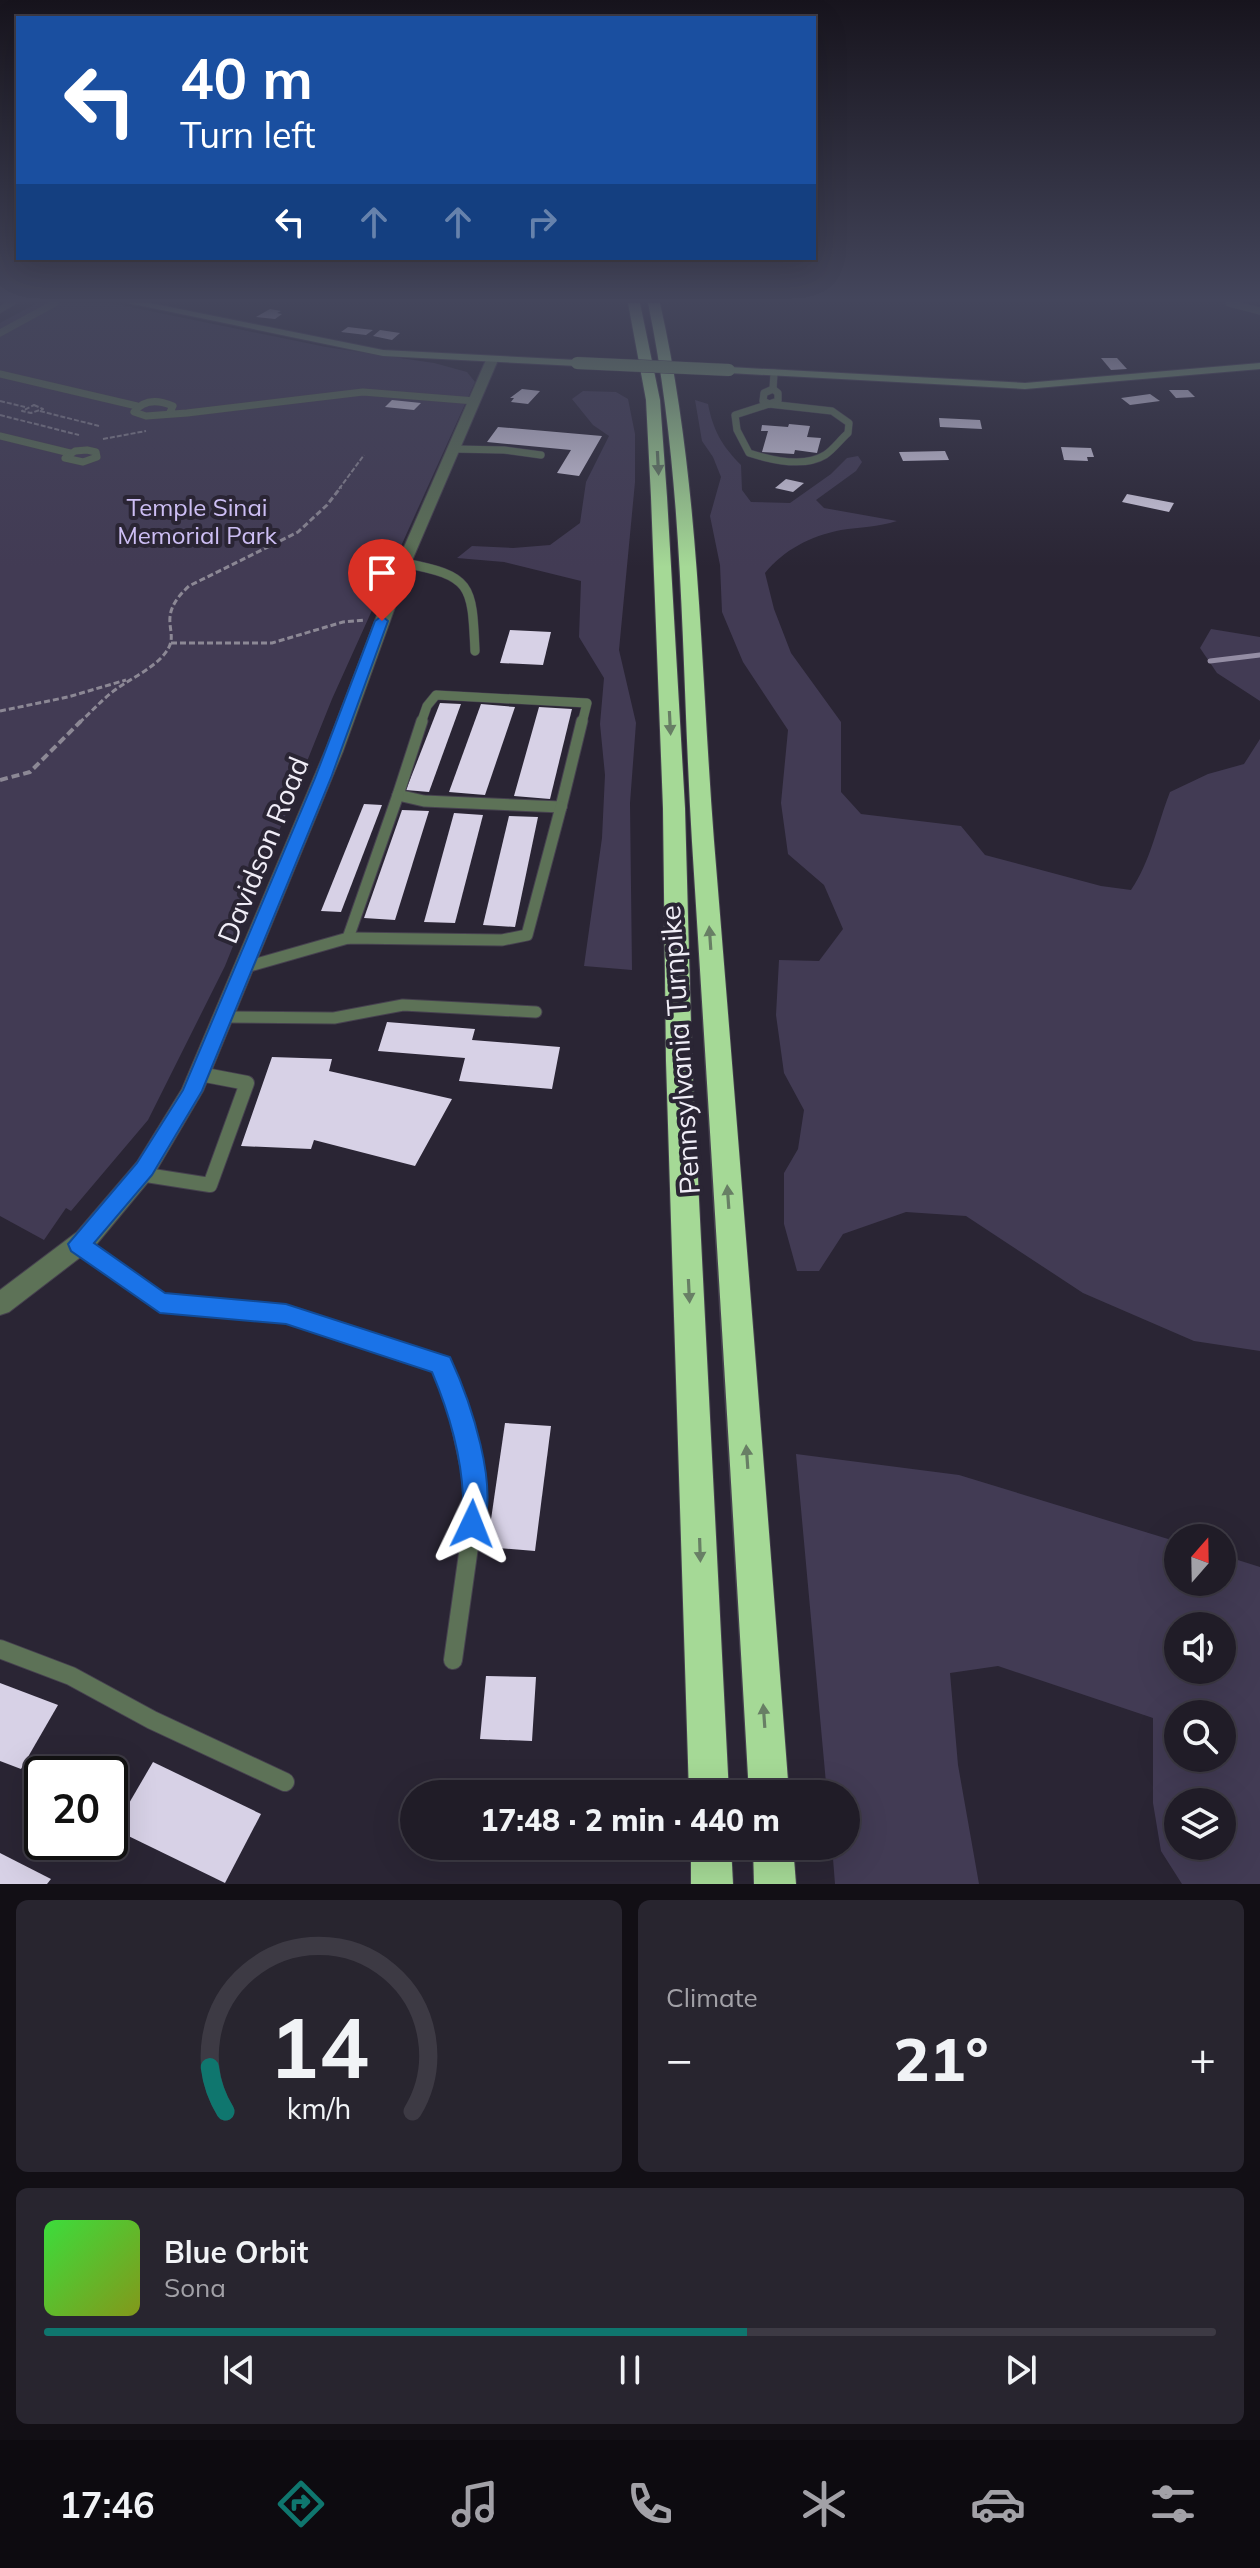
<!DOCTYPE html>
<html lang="en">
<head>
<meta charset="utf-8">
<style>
  body { margin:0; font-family:Mulish,sans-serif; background:#28252f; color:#f1f3f6; height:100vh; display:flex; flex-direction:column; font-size:30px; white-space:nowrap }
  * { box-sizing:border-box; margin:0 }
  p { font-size:26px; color:#a2a1a7 }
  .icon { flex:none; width:44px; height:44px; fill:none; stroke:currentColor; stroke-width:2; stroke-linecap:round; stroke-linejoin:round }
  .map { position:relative; height:1884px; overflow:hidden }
  .sheet { display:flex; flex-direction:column; gap:16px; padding:16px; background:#120f15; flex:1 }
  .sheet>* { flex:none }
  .top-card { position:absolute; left:16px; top:16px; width:800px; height:244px; border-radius:0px; box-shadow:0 8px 32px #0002,0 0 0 2px #3d3a44; background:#1a4fa0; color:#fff; overflow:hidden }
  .needle { width:52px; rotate:20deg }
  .buttons { position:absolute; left:1164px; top:1524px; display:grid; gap:16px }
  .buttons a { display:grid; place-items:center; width:72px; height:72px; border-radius:50%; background:#201c27; box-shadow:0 8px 32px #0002,0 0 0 2px #3d3a44; font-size:40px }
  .speed { position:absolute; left:24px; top:1756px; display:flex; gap:16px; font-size:40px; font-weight:700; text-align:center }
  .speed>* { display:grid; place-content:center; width:104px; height:104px; border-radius:50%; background:#201c27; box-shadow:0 8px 32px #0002,0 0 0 2px #3d3a44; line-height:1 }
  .speed .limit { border:4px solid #111; border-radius:12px; background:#fff; color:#111 }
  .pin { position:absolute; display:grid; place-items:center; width:68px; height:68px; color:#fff; margin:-82px -34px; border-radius:50% 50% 50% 0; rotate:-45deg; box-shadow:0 0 8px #0007 }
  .pin .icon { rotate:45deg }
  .me { position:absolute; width:88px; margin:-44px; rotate:2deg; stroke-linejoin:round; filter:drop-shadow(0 0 6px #0008) }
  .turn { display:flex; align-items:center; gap:28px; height:168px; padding:0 32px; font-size:36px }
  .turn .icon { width:104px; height:104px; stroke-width:2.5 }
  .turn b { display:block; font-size:56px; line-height:68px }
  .lanes { display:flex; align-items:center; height:76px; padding:0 32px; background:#0003; justify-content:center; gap:40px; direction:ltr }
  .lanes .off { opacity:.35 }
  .big { font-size:60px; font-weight:800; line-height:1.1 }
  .sheet .tile { flex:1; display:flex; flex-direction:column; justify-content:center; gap:12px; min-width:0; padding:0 28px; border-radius:12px; background:#28252f }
  .sheet .dial { align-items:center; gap:0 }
  .dial svg { height:208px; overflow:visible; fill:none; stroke:#3d3a44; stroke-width:7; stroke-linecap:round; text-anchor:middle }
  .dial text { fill:#f1f3f6; stroke:none }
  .song { display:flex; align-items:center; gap:24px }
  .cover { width:96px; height:96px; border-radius:12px; background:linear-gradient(135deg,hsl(120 70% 55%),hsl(70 70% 35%)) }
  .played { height:8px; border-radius:4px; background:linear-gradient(90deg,#0f766e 60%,#3d3a44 60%) }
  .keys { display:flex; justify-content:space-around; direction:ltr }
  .heat { display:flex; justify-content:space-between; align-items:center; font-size:44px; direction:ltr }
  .sheet .tiles { flex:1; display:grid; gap:16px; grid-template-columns:1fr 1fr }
  .tile:last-child { grid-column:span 2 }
  .trip { position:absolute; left:400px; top:1780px; width:460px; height:80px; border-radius:40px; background:#201c27; box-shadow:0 8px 32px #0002,0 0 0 2px #3d3a44; font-weight:800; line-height:80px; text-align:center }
  .dock { display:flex; height:128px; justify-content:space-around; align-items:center; background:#0d0b10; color:#a2a1a7 }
  .dock .icon { width:56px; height:56px }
  .dock .on { color:#0f766e }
  .dock b { font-size:36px; color:#f1f3f6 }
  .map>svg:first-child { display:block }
  .green { fill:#423b54; fill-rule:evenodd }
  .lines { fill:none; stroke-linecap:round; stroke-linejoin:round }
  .stream { stroke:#948da4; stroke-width:5 }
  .building { fill:#d7d1e6 }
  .service-far4-casing { stroke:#46414f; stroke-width:8 }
  .service-far3-casing { stroke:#46414f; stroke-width:10 }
  .service-far2-casing { stroke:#46414f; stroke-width:13 }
  .service-far1-casing { stroke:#46414f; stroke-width:16 }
  .service-casing { stroke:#46414f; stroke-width:20 }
  .minor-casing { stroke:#46414f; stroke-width:2 }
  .tertiary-casing { stroke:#46414f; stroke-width:2 }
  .secondary-casing { stroke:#46414f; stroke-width:2 }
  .motorway-casing { stroke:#46414f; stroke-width:2 }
  .path-far2 { stroke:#8c8895; stroke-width:2; stroke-dasharray:5 2; stroke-linecap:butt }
  .path-far1 { stroke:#8c8895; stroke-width:3; stroke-dasharray:6 3; stroke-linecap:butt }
  .path { stroke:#8c8895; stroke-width:4; stroke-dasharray:8 4; stroke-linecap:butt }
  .service-far4 { stroke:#5d7257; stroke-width:7 }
  .service-far3 { stroke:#5d7257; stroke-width:9 }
  .service-far2 { stroke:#5d7257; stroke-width:11 }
  .service-far1 { stroke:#5d7257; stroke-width:14 }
  .service { stroke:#5d7257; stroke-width:18 }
  .minor { fill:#5d7257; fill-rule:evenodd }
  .tertiary { fill:#5d7257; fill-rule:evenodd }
  .secondary { fill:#7a9c71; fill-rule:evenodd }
  .motorway { fill:#a5d996; fill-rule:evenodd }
  .secondary-bridge-casing { stroke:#46414f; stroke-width:13; stroke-linecap:butt }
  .secondary-bridge { stroke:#7a9c71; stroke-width:12 }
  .oneway { fill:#687f65 }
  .route { fill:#1a73e8; stroke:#114b97; stroke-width:2 }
  .labels { text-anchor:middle; stroke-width:8; stroke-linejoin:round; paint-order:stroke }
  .far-park-label { font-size:24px; fill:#cdbef4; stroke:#2a2534 }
  .street-label { font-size:28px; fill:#f0edf7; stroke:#2a2534 }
</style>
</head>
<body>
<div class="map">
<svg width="1260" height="1884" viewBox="0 0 1260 1884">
  <rect width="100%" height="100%" fill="#2a2534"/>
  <!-- green -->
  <g class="green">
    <path d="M37,303H111L326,347L434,363L467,372L475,382L332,699L225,966L148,1120L71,1211L66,1208L44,1240L0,1216V323Z"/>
    <path d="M583,391L616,392L628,399L635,434V482L619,650L636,723L630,803L632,970L584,966L602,838L605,775L600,724L604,678L579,637L581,581L504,562L457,558L472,546L513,548L550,545L580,523L586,482L609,436L593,425L572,399Z"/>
    <path d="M695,400L708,404C713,430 722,446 741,465L742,490L751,502L790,503L831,474L847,458L858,456L862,462L856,471L816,500L824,508L897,521C878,527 860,527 841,530C810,536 784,550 765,573L774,609L791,653L841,722V792L861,814L961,826L985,855L1101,886L1131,890C1151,861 1157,825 1170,792L1208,774L1244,764L1260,739V1351L1194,1341L1083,1293L966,1216L906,1212L843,1234L819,1271H797L784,1224V1173L798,1149L804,1110L784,1073L776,1015L779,960L819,961L843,929L824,885L788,854L781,803L788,730L743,662L722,612L720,565L710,516L721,477L713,457L702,441Z"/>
    <path d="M1211,629L1260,637V701L1217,673L1200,648Z"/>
    <path d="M796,1454L959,1475L1178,1542V1582H1222V1555L1260,1567V1884H1182L1161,1851L1153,1803V1718L998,1666L950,1673L958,1765L979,1884H835L832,1846H846V1794H827ZM1222,1626V1670H1178V1626ZM1222,1714V1758H1178V1714ZM1222,1802V1846H1178V1802Z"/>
  </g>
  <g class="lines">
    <!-- stream -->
    <path class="stream" d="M1210,661L1260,655"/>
  </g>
  <!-- building -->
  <g class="building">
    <path d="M270,309L281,311L277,313L282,314L275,319L256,317Z"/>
    <path d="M348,327L373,330L366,335L341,332Z"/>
    <path d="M380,330L400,333L392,340L373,336Z"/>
    <path d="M1101,358H1117L1127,369L1111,370Z"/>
    <path d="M522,389L540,391L528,404L511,402L514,398H510Z"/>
    <path d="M1169,390H1188L1195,397L1176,398Z"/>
    <path d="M1150,394L1160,401L1130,405L1121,398Z"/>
    <path d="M392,400L421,403L414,410L385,407Z"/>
    <path d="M939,418L980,420L982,429L940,427Z"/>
    <path d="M789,424L810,426L807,437L821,438L817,453L795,450L794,454L762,452L768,431H761L762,425L788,427Z"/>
    <path d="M498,427L602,436L579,476L557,473L571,450L487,442Z"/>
    <path d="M1061,447L1091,448L1094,457H1087L1088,461L1064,460Z"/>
    <path d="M945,451L949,460L903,461L899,452Z"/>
    <path d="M786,479L804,483L793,492L775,488Z"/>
    <path d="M1127,494L1174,503L1169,512L1122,502Z"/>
    <path d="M510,630L551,632L543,665L500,663Z"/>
    <path d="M440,703L461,704L429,792L406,790Z"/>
    <path d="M481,704L515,707L485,795L449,792Z"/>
    <path d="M539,707L572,709L550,799L514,796Z"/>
    <path d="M364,804L382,805L341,912L321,911Z"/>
    <path d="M402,810L429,811L395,920L364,918Z"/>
    <path d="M454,813L483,815L455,923L424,922Z"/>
    <path d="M509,816L538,817L515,927L483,925Z"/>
    <path d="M387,1022L475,1029L472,1040L560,1047L552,1089L459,1081L465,1058L378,1051Z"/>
    <path d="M272,1057L332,1059L329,1071L452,1099L415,1166L314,1140L311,1149L241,1146Z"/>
    <path d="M505,1423L551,1426L535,1551L487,1547Z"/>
    <path d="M486,1676L536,1677L532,1741L480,1739Z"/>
    <path d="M0,1683L58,1705L21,1769L0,1761Z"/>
    <path d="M153,1762L261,1814L225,1883L114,1829Z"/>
    <path d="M0,1853L51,1879L47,1884H0Z"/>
  </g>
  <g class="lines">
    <!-- service-far4 casing -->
    <g class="service-far4-casing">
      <g id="service-far4">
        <path d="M1229,303L1260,311"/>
        <path d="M0,333L55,303"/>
        <path d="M0,374L137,406"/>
        <path d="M773,389L774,373"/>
        <path d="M769,404L832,411L849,423L848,433C840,440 833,450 825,455C804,468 771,460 749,453L737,430L735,415Z"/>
        <path d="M769,404L763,401L764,393L773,389"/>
        <path d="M769,404L778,401V393L773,389"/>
        <path d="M170,412L173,406C159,400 144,399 134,412L146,416L187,413L363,392L475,401"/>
        <path d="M0,436L70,453"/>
        <path d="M454,449L504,450L541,455"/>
        <path d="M87,450L96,452L97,457L83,462L65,458L75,451Z"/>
      </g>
    </g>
    <!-- service-far3 casing -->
    <g class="service-far3-casing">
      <g id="service-far3">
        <path d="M404,563C472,576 472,584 475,651"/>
        <path d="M421,723L427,706L436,695L587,703L582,723"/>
      </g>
    </g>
    <!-- service-far2 casing -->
    <g class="service-far2-casing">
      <g id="service-far2">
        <path d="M422,721L398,795L424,801L561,807"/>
        <path d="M561,807L582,721"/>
        <path d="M348,938L398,795"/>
        <path d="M246,967L348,938L502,940L527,935L561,807"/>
        <path d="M225,1017L334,1018L403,1005L536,1012"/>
      </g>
    </g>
    <!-- service-far1 casing -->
    <g class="service-far1-casing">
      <g id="service-far1">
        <path d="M140,1174L210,1185L247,1083L200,1074"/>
        <path d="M79,1244L160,1303L286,1314L441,1365L456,1402"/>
      </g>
    </g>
    <!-- service casing -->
    <g class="service-casing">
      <g id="service">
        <path d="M0,1649L71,1676L152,1720L285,1782"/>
        <path d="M453,1660L476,1497L455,1400"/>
      </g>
    </g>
    <!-- minor casing -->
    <g class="minor-casing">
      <path id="minor" d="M4,303H17L0,313V306Z"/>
    </g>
    <!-- tertiary casing -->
    <g class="tertiary-casing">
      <path id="tertiary" d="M492,357L498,360L411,563L343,751L203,1091L153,1176L95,1246L9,1312L0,1315V1290L77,1232L137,1162L182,1089L325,751L397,563L486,360Z"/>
    </g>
    <!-- secondary casing -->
    <g class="secondary-casing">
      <g id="secondary">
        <path d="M128,303H150L383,350L577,360L583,363L577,366L383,356Z"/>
        <path d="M1260,363V369L1025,389L729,373L723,370L729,367L1025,383Z"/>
      </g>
    </g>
    <!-- motorway casing -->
    <g class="motorway-casing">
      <g id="motorway">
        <path d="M628,303H640L660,400L667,497L685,808L692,1061L729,1794H689L666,1061L663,808L651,497L646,400Z"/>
        <path d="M648,303H660C700,481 700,661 714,841C740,1159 765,1476 789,1794H749C731,1476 712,1159 692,842C681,661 685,481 648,303Z"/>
        <path d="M691,1846H731L733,1884H691Z"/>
        <path d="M753,1846H793L796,1884H754Z"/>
      </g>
    </g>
    <!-- path-far2 -->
    <g class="path-far2">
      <path d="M0,401L25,407"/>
      <path d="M34,405L43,409L31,413L22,411Z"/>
      <path d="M40,411L99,426"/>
      <path d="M0,415L79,435"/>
      <path d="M103,439L146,431"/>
      <path d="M339,489L364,455"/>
    </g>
    <!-- path-far1 -->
    <g class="path-far1">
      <path d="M171,643H272L343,622L365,620"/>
      <path d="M0,711L68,697L126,680"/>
      <path d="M79,723C90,713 100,702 111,693C127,680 154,669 166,652C182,631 153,619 189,586L298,532L327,505L341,487"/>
    </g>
    <!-- path -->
    <path class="path" d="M0,780L30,772L81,721"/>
    <!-- service-far4 -->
    <use href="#service-far4" class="service-far4"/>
    <!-- service-far3 -->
    <use href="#service-far3" class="service-far3"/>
    <!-- service-far2 -->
    <use href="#service-far2" class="service-far2"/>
    <!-- service-far1 -->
    <use href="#service-far1" class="service-far1"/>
    <!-- service -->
    <use href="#service" class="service"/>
    <!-- minor -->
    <use href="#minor" class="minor"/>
    <!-- tertiary -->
    <use href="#tertiary" class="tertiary"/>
    <!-- secondary -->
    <use href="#secondary" class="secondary"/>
    <!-- motorway -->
    <use href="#motorway" class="motorway"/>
    <!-- secondary-bridge casing -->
    <g class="secondary-bridge-casing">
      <path id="secondary-bridge" d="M577,363L729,370"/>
    </g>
    <!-- secondary-bridge -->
    <use href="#secondary-bridge" class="secondary-bridge"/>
  </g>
  <!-- one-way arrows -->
  <defs><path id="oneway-solid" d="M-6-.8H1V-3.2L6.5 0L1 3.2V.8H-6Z" transform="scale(2)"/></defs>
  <g class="oneway">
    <use href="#oneway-solid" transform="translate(658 463) rotate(87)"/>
    <use href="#oneway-solid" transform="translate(670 723) rotate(87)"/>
    <use href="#oneway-solid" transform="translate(710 938) rotate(-94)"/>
    <use href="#oneway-solid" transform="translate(728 1197) rotate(-94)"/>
    <use href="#oneway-solid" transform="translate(689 1291) rotate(87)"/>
    <use href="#oneway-solid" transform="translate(747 1457) rotate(-94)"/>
    <use href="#oneway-solid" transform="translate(700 1550) rotate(88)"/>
    <use href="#oneway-solid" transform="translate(764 1716) rotate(-94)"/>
  </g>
  <!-- sky -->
  <linearGradient id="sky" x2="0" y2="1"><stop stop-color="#17141d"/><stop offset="0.53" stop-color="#44465c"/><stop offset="1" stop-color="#44465c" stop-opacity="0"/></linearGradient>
  <rect width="1260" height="567" fill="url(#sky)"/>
  <!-- route -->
  <path class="route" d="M382,616L388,621L331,778L202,1091L152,1175L94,1243L165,1293L286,1304L450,1357C470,1400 501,1489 481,1533L472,1537L463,1533C457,1520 463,1510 463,1496C461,1455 448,1410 432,1372L286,1324L160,1313L71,1251L68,1244L137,1163L183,1090L315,778L375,621Z"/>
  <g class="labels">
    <!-- far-park labels -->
    <g class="far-park-label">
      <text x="197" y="516">Temple Sinai<tspan x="197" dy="28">Memorial Park</tspan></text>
    </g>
    <!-- street labels -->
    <g class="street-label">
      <text transform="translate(263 850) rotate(-68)" y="10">Davidson Road</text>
      <text transform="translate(680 1050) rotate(-94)" y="10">Pennsylvania Turnpike</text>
    </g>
  </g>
</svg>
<div class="buttons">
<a><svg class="needle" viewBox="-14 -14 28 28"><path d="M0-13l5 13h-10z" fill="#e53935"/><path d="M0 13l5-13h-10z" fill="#a2a1a7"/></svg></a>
<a><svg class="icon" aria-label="sound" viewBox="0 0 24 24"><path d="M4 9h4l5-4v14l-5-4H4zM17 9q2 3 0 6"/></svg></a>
<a><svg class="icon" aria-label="search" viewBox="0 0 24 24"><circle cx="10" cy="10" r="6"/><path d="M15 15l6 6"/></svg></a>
<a><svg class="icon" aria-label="layers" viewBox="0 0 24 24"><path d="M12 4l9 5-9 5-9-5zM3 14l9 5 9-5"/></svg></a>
</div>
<div class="speed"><div class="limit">20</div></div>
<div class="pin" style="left:382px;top:621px;background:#d93025"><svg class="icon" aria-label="arrive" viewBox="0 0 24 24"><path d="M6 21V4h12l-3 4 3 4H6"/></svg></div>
<svg class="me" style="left:472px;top:1524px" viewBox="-20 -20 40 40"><path d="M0-17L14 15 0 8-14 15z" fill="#1a73e8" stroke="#fff" stroke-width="4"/></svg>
<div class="trip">17:48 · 2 min · 440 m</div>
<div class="top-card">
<div class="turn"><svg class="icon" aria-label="left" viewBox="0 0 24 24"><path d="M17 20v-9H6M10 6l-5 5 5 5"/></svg><div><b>40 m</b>Turn left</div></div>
<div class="lanes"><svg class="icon" aria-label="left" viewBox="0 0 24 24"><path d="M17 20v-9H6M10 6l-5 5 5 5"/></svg><svg class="icon off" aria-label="ahead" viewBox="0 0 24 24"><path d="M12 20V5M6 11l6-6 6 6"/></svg><svg class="icon off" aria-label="ahead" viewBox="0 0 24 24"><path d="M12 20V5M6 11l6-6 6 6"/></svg><svg class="icon off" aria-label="right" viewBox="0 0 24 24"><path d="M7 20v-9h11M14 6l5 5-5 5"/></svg></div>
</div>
</div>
<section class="sheet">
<div class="tiles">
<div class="tile dial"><svg viewBox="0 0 100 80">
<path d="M14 69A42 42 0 1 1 86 69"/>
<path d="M14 69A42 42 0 0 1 8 52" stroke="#0f766e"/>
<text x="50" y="56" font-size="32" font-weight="700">14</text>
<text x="50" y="72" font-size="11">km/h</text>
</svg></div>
<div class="tile"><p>Climate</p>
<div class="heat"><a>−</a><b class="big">21°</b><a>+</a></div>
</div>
<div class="tile">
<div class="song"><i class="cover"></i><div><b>Blue Orbit</b><p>Sona</p></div></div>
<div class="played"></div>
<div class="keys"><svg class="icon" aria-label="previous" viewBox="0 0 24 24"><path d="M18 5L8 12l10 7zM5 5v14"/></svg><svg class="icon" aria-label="pause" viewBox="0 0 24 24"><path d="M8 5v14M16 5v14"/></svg><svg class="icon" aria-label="next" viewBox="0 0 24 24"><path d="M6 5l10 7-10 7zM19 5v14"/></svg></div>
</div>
</div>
</section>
<nav class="dock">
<b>17:46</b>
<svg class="icon on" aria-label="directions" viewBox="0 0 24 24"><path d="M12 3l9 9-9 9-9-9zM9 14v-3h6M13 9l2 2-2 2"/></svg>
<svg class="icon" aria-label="music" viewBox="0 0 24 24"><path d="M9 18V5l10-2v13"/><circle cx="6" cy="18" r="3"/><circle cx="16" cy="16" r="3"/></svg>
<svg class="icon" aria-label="phone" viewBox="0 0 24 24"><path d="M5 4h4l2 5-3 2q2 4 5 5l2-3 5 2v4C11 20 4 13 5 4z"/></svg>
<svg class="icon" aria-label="climate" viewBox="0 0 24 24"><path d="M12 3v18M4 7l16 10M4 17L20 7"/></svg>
<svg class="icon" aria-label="car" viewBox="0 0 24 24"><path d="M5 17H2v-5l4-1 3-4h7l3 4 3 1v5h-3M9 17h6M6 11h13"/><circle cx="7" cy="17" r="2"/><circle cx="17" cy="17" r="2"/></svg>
<svg class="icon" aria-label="filters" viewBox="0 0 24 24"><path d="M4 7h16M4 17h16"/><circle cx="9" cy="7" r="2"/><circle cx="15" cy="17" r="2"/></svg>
</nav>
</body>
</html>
